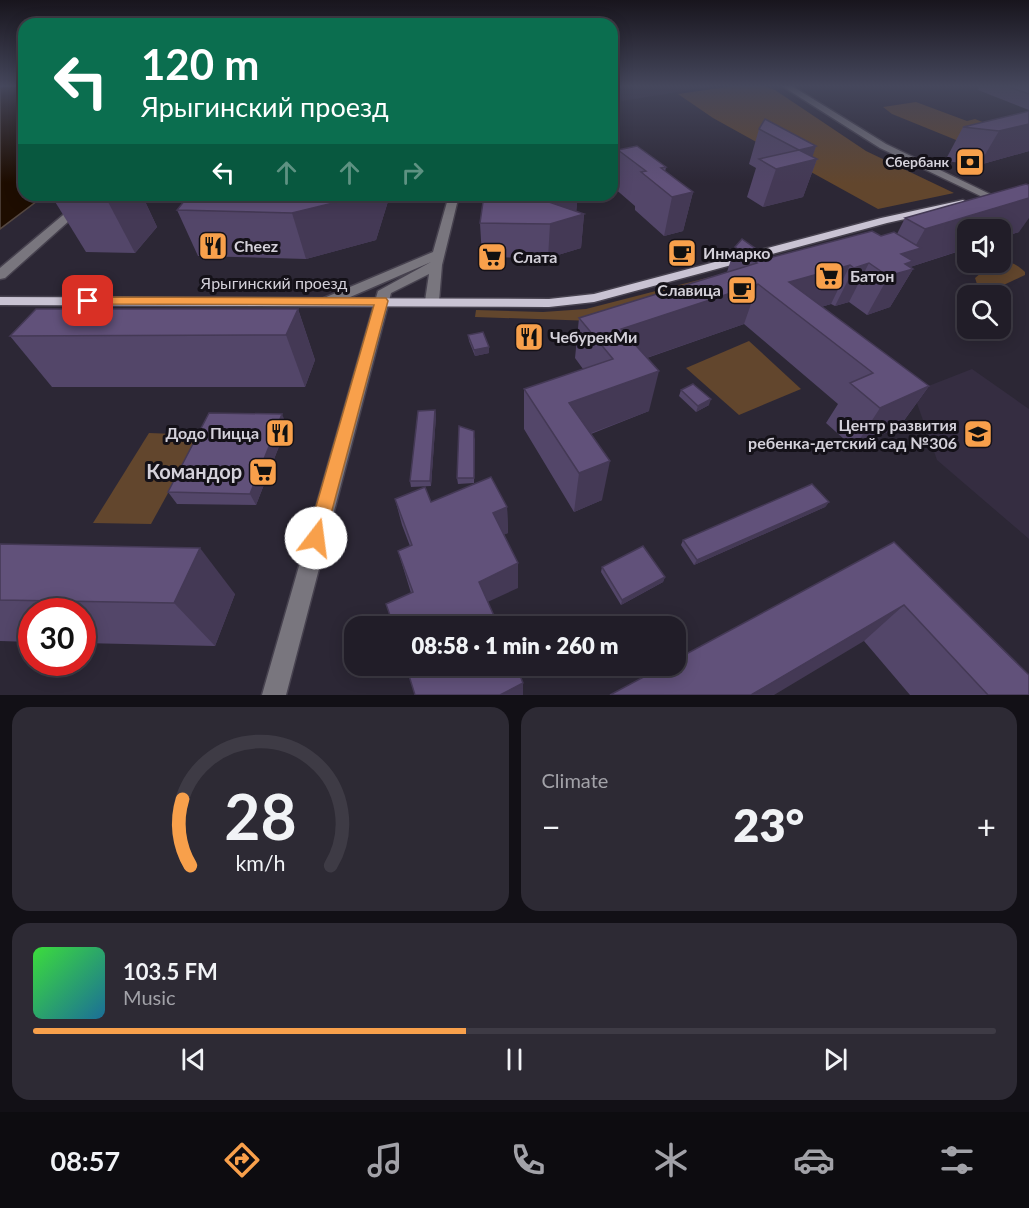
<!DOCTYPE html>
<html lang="en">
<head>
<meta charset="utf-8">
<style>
  body { margin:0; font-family:Lato,sans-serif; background:#2d2a34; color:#f1f3f6; height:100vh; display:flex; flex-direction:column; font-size:22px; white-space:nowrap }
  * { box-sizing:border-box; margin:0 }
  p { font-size:20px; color:#a2a2a8 }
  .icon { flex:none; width:33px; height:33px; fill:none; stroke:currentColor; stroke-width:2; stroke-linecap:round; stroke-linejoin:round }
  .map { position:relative; height:695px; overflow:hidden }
  .side { display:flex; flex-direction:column; gap:12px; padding:12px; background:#121016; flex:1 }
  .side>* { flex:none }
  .guide { position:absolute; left:18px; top:18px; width:600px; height:183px; border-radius:18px; box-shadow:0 3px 15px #0003,0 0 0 2px #3e3b45; background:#0b6e4f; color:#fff; overflow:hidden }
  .controls { position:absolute; left:957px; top:219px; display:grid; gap:12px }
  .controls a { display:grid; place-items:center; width:54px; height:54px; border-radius:12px; background:#211d28; box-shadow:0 3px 15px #0003,0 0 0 2px #3e3b45; font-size:30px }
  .speed { position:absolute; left:18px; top:598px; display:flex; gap:12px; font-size:30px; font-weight:700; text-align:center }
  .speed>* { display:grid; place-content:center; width:78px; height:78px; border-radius:50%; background:#211d28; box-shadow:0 3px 15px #0003,0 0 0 2px #3e3b45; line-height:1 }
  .speed .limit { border:9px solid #d22; background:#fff; color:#111 }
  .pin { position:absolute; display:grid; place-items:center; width:51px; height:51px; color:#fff; margin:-26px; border-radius:12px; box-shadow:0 3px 9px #0006 }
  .me { position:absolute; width:66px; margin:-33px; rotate:15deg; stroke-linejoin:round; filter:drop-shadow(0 0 4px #0008) }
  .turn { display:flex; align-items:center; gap:21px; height:126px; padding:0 24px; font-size:27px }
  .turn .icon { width:78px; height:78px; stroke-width:2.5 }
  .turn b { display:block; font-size:42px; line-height:51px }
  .lanes { display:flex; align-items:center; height:57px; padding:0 24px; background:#0003; justify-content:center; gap:30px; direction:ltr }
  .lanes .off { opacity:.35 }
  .big { font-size:45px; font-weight:800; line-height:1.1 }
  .side .card { flex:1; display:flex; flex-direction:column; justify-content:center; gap:9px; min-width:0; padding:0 21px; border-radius:18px; background:#2d2a34 }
  .side .dial { align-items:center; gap:0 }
  .dial svg { height:156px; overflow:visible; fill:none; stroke:#3e3b45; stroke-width:7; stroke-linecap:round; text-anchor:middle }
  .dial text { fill:#f1f3f6; stroke:none }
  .song { display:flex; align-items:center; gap:18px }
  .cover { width:72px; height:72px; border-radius:9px; background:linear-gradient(135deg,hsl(120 70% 55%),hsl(200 70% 35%)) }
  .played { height:6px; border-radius:3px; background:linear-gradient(90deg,#f8a04b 45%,#3e3b45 45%) }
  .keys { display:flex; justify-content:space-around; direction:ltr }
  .heat { display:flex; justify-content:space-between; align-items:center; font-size:33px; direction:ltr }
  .side .tiles { flex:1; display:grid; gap:12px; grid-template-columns:1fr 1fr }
  .card:last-child { grid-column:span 2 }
  .trip { position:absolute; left:344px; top:616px; width:342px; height:60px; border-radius:18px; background:#211d28; box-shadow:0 3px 15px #0003,0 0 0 2px #3e3b45; font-weight:800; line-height:60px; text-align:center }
  .tab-bar { display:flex; height:96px; justify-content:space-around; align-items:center; background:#0d0c10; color:#a2a2a8 }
  .tab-bar .icon { width:42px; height:42px }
  .tab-bar .current { color:#f8a04b }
  .tab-bar b { font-size:27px; color:#f1f3f6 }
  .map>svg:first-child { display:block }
  .built { fill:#352d41 }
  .green { fill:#62462d }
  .water { fill:#1e0d00; stroke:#554841; stroke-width:1.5 }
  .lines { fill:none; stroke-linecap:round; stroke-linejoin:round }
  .minor-casing { stroke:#47424f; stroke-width:3 }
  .major-casing { stroke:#47424f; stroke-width:3 }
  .minor { fill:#79767e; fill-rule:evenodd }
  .major { fill:#c9c3d3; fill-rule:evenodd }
  .wall { fill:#534669 }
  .shaded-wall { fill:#443955 }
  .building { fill:#61517a; stroke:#443955; stroke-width:1.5 }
  .route { fill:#f8a04b; stroke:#a16831; stroke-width:1.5 }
  .labels { text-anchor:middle; stroke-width:6; stroke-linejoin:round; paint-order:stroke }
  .far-poi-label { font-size:14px; font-weight:bold; fill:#d4d1da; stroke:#141118; text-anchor:end }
  .poi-label { font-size:16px; font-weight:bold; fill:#d4d1da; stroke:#141118; text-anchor:start }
  .street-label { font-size:16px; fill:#d4d1da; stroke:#141118 }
  .near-poi-label { font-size:20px; font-weight:bold; fill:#d4d1da; stroke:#141118; text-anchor:end }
</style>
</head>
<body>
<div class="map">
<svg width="1029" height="695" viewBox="0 0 1029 695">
  <rect width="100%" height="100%" fill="#2c2735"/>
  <!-- built -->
  <g class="built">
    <path d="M612,86H716L622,101L618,94H612Z"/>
    <path d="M972,369L1029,409V539L937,460L913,392Z"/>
  </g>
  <!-- green -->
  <g class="green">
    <path d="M734,86H763L775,90L866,151L954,193L878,209L713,118L678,94Z"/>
    <path d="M916,102L967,121L975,119L1005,131L961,142L892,114L883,107Z"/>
    <path d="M1000,262C1009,260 1018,265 1025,272V275L995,289L977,284L975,278L993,263Z"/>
    <path d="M718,275L714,289L594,321L475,317L476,310L543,312L586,309Z"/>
    <path d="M749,341L801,389L739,415L686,368Z"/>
    <path d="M149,433L200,435L151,524L93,523Z"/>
  </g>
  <!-- water -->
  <path class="water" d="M0,86H24V195H45L0,229Z"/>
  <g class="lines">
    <!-- minor casing -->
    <g class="minor-casing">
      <g id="minor">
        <path d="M782,86H792L886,144L998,198L997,200H989L880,148Z"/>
        <path d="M87,195H98L5,278L0,279V268Z"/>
        <path d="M449,195H459L442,265L439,301L432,305L425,301L429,274L391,293L286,695H262L378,291L431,262L334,304H324L322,301L324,298L433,252Z"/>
      </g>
    </g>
    <!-- major casing -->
    <g class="major-casing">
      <path id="major" d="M963,200L968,203L967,205L887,223L594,302L549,307L0,305V297L549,299L594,294L881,218Z"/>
    </g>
    <!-- minor -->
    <use href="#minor" class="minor"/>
    <!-- major -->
    <use href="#major" class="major"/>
  </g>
  <!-- wall -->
  <g class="wall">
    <path d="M980,86H1029V110L978,90Z"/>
    <path d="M1029,111V151L979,165L945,161L963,127Z"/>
    <path d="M759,129L816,146L812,157L817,159L803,197L763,207L747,197L756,168L749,164Z"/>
    <path d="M618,150L666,167L665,172L693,192L683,231L664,236L635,210V206L613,187Z"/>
    <path d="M142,195L157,227L135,253L86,252L54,200Z"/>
    <path d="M175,195H390L376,240L306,259L198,256L177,210L184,202H178Z"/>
    <path d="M578,195L576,212L584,214L581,248L548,258L482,257L480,223Z"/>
    <path d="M905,218L1019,232L910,267L913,269L890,307L867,315L849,302L835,306L831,304L821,307L929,386L900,426L854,448L826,423L838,404L744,324L647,358L649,411L591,434L602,500L574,512L524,429V389L583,369L575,358L579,318L727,272L735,247L769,258L897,234Z"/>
    <path d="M298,309L315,360L305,387H52L10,336Z"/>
    <path d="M468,335L489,353L475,356L469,341Z"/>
    <path d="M681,390L709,405L696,412L679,396Z"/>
    <path d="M435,410L436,416L431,486L411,487L410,481Z"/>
    <path d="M287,426L256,505L177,504L168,492Z"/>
    <path d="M475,437L474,483L458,484L457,478Z"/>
    <path d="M395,499L507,507L508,533L504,534L518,588L411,593L398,551L410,546L402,525Z"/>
    <path d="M829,502L825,507L694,565L681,545L683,540Z"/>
    <path d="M894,542L1029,695H910L864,641Z"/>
    <path d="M0,544L235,594L215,646L82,643V612H32V642L0,641Z"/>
    <path d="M602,567L665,577L663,582L621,605L601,572Z"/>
  </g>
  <!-- shaded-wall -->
  <g class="shaded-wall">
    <path d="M1029,124V151L979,165L999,131Z"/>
    <path d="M816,146L811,161L817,159L803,197L763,207L776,169L799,150Z"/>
    <path d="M693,192L683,231L664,236L672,197Z"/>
    <path d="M112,195H142L157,227L135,253L107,200Z"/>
    <path d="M366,195H390L376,240L306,259L292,213Z"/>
    <path d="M559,195H578L576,214H584L581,248L548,258L550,224L549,202Z"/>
    <path d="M1029,198V218L1019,232L1000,238V230H968V248L910,267L913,269L890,307L867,315L901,254L913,250L925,229Z"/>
    <path d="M869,263L849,302L835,306L854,268Z"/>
    <path d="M850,265L831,304L797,314L789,282Z"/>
    <path d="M758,284L744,324L614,369L621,329Z"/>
    <path d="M298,309L315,360L305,387L286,335Z"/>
    <path d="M489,347V353L475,356L474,350Z"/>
    <path d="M659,371L649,411L565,443L569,403Z"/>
    <path d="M929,386L900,426L854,448L880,408Z"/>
    <path d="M711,399L709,405L696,412L698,406Z"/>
    <path d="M435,410L436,416L431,486L430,481Z"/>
    <path d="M282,414L287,426L256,505L250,494Z"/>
    <path d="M610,461L602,500L574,512L579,473Z"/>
    <path d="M829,502L825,507L694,565L697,560Z"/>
    <path d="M507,507L508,533L494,539L493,513Z"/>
    <path d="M200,548L235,594L215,646L174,603Z"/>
    <path d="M518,563V588L481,605L479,582Z"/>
    <path d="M665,577L663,582L621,605L622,600Z"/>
    <path d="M904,605L864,641L774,695H751Z"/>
    <path d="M523,683V695H500Z"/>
  </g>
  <!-- building -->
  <g class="building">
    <path d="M1006,86H1029V94Z"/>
    <path d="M1029,111V124L999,131L963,127Z"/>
    <path d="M765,119L816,146L799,150L817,159L776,169L759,159L799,150L759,129Z"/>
    <path d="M637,146L666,167L661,168L693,192L672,197L641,172L646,171L618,150Z"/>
    <path d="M1026,184L1029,185V198L925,229L905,218Z"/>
    <path d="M60,195H112L107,200H54Z"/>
    <path d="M189,195H366L292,213L177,210Z"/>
    <path d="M484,195H559L549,202L584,214L550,224L480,223Z"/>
    <path d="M872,231L881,236L894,232L921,248L901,254L913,261L905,264L913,269L888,276L869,263L854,268L850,265L789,282L929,386L880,408L850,383L873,373L758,284L621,329L659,371L569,403L610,461L579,473L524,389L613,359L579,318L757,263L735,247L742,239L769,258Z"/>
    <path d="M36,309H298L286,335L10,336Z"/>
    <path d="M483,332L489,347L474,350L468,335Z"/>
    <path d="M693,384L711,399L698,406L681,390Z"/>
    <path d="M435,410L430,481H410L418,411Z"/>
    <path d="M209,413L282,414L250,494L168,492Z"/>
    <path d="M459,426L474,431V478H457Z"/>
    <path d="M491,477L507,507L493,513L518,563L479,582L499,627H394L386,604L413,592L398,551L412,545L395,499L425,487L431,502Z"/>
    <path d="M812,484L829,502L697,560L683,540Z"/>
    <path d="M894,542L1029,675V695H988L904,605L751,695H610L664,666H675V660Z"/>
    <path d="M0,544L200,548L174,603L0,600Z"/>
    <path d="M643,546L665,577L622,600L602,567Z"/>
    <path d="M406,666H516L523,683L500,695H415Z"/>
  </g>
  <!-- sky -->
  <linearGradient id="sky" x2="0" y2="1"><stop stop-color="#18151d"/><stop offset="0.47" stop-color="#45475c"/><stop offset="1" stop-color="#45475c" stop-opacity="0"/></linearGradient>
  <rect width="1029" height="183" fill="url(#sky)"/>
  <!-- route -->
  <path class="route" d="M88,297L386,298L388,301L323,544L316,547L310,544L307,538L374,305L83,304L81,301Z"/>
  <!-- icons -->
  <defs>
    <g id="bank-square" transform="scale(1.5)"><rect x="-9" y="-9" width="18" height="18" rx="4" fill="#f8a04b" stroke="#141118"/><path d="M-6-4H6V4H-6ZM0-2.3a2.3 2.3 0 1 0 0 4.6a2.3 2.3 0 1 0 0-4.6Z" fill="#111"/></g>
    <g id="restaurant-square" transform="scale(1.5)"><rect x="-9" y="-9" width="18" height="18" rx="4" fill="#f8a04b" stroke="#141118"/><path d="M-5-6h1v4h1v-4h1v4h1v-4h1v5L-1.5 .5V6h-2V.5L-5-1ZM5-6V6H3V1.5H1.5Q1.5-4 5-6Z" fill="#111"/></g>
    <g id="cafe-square" transform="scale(1.5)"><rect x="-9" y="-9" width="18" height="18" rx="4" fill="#f8a04b" stroke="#141118"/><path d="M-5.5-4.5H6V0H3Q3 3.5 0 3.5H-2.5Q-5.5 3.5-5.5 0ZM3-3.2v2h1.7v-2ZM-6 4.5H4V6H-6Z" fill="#111"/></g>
    <g id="supermarket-square" transform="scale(1.5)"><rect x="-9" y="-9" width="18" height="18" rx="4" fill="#f8a04b" stroke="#141118"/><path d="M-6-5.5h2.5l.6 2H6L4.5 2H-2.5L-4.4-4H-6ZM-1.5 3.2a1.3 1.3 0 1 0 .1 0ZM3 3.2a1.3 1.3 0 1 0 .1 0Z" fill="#111"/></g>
    <g id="school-square" transform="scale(1.5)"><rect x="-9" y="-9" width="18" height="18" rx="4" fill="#f8a04b" stroke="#141118"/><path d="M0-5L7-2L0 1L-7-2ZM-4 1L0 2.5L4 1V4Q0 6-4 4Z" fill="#111"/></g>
  </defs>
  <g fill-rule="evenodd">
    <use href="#bank-square" x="970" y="162"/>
    <use href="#restaurant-square" x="213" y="246"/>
    <use href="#cafe-square" x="682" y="253"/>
    <use href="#supermarket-square" x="492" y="257"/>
    <use href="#supermarket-square" x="829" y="276"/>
    <use href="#cafe-square" x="742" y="290"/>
    <use href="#restaurant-square" x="529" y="337"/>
    <use href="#restaurant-square" x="280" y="433"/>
    <use href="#school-square" x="978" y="434"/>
    <use href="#supermarket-square" x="263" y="472"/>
  </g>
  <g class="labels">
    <!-- far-poi labels -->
    <g class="far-poi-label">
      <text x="949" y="167">Сбербанк</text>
    </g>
    <!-- poi labels -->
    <g class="poi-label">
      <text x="234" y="252">Cheez</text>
      <text x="703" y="259">Инмарко</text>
      <text x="513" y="263">Слата</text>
      <text x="850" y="282">Батон</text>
      <text x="721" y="296" text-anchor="end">Славица</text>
      <text x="550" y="343">ЧебурекМи</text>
      <text x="957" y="431" text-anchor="end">Центр развития<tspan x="957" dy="18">ребенка-детский сад №306</tspan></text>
      <text x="259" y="439" text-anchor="end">Додо Пицца</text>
    </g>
    <!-- street labels -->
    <g class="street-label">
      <text x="274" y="289">Ярыгинский проезд</text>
    </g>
    <!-- near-poi labels -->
    <g class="near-poi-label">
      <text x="242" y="479">Командор</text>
    </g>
  </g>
</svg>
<div class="controls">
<a><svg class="icon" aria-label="sound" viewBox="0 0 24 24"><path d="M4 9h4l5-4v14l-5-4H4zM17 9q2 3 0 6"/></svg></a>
<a><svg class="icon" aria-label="search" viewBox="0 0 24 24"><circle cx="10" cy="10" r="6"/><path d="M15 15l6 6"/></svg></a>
</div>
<div class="speed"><div class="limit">30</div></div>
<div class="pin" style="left:88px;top:301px;background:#d93025"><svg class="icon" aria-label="arrive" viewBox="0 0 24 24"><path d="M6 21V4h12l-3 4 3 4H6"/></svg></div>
<svg class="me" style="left:316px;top:538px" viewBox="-20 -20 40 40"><circle r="19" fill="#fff"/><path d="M0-13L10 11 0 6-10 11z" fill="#f8a04b"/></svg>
<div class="trip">08:58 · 1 min · 260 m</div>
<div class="guide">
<div class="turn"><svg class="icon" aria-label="left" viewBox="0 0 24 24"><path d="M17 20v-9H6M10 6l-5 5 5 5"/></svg><div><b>120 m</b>Ярыгинский проезд</div></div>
<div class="lanes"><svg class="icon" aria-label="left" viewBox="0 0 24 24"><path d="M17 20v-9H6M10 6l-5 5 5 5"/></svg><svg class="icon off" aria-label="ahead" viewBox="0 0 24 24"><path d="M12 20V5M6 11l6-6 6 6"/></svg><svg class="icon off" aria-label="ahead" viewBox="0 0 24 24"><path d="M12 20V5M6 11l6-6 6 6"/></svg><svg class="icon off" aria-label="right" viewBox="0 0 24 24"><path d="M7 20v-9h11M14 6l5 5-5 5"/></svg></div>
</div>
</div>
<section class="side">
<div class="tiles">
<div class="card dial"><svg viewBox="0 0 100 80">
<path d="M14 69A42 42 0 1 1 86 69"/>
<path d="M14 69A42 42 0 0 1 10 35" stroke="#f8a04b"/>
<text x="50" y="56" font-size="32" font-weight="700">28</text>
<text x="50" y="72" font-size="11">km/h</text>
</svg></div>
<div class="card"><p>Climate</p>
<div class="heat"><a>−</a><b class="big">23°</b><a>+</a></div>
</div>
<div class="card">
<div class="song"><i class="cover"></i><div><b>103.5 FM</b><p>Music</p></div></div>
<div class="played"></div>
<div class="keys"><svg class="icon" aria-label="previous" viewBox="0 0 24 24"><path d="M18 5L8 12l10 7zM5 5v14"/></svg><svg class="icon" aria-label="pause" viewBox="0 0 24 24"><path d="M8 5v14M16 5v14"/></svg><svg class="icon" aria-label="next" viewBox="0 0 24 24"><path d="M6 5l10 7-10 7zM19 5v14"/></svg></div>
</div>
</div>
</section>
<nav class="tab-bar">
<b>08:57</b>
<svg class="icon current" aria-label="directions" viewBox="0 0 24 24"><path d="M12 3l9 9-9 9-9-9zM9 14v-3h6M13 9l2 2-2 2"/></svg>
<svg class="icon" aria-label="music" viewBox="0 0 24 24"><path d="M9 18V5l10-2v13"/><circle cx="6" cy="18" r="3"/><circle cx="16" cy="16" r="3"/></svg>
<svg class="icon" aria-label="phone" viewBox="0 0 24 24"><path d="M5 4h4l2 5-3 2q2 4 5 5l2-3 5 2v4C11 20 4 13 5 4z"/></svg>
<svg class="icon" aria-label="climate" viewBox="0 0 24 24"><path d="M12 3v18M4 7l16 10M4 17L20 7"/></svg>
<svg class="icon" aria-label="car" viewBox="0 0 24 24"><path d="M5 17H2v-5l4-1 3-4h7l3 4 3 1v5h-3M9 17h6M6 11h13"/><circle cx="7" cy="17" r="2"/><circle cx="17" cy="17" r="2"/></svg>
<svg class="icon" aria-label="filters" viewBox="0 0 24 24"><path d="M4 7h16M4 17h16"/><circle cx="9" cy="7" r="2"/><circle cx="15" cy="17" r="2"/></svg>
</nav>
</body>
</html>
